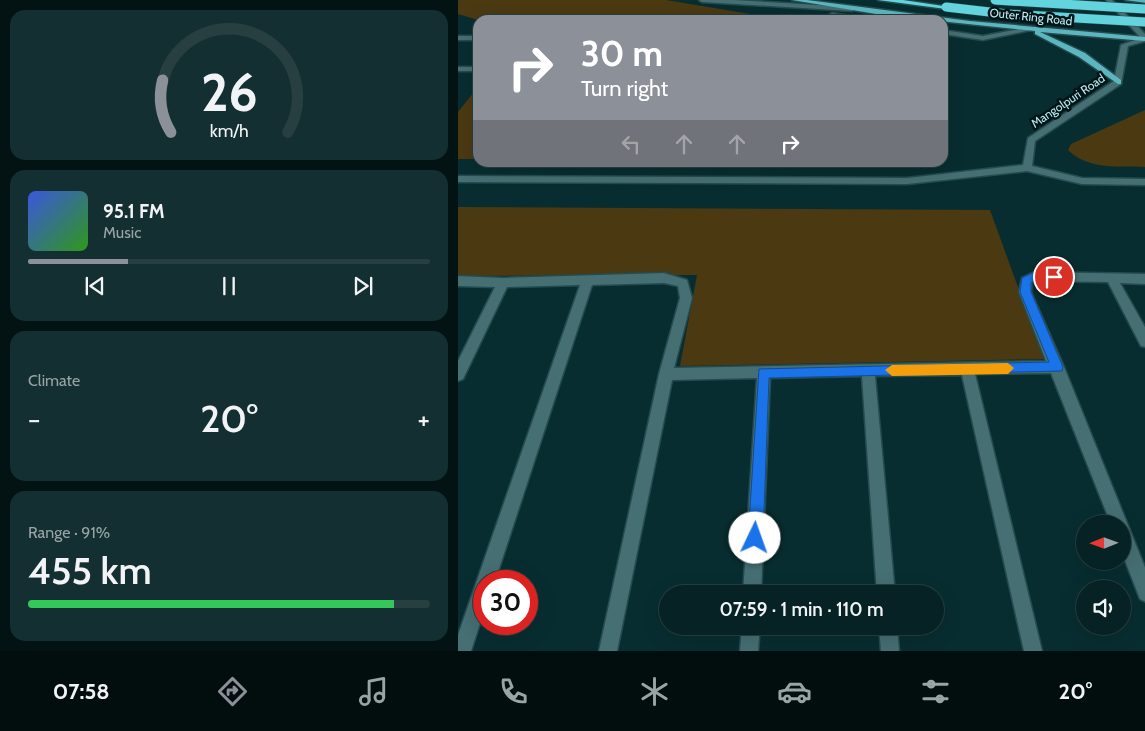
<!DOCTYPE html>
<html lang="en">
<head>
<meta charset="utf-8">
<style>
  body { margin:0; font-family:Cabin,sans-serif; background:#142f31; color:#f1f3f6; height:100vh; display:flex; flex-direction:column; font-size:19px; white-space:nowrap }
  * { box-sizing:border-box; margin:0 }
  p { font-size:16px; color:#98a4a6 }
  .icon { flex:none; width:28px; height:28px; fill:none; stroke:currentColor; stroke-width:2; stroke-linecap:round; stroke-linejoin:round }
  .map { position:relative; flex:1; overflow:hidden }
  .sheet { display:flex; flex-direction:column; gap:10px; padding:10px; background:#031314; width:458px }
  .sheet>* { flex:none }
  .hud { position:absolute; left:15px; top:15px; width:475px; height:152px; border-radius:15px; box-shadow:0 5px 20px #0002,0 0 0 1px #273f41; background:#8c9099; color:#fff; overflow:hidden }
  .needle { width:32px; rotate:269deg }
  .fabs { position:absolute; left:618px; top:515px; display:grid; gap:10px }
  .fabs a { display:grid; place-items:center; width:55px; height:55px; border-radius:50%; background:#062224; box-shadow:0 5px 20px #0002,0 0 0 1px #273f41; font-size:25px }
  .speed { position:absolute; left:15px; top:570px; display:flex; gap:10px; font-size:25px; font-weight:700; text-align:center }
  .speed>* { display:grid; place-content:center; width:65px; height:65px; border-radius:50%; background:#062224; box-shadow:0 5px 20px #0002,0 0 0 1px #273f41; line-height:1 }
  .speed .limit { border:8px solid #d22; background:#fff; color:#111 }
  .pin { position:absolute; display:grid; place-items:center; width:42px; height:42px; color:#fff; margin:-21px; border:2px solid #fff; border-radius:50%; box-shadow:0 1px 5px #0007 }
  .me { position:absolute; width:55px; margin:-28px; rotate:3deg; stroke-linejoin:round; filter:drop-shadow(0 0 4px #0008) }
  .turn { display:flex; align-items:center; gap:18px; height:105px; padding:0 25px; font-size:22px }
  .turn .icon { width:65px; height:65px; stroke-width:2.5 }
  .turn b { display:block; font-size:35px; line-height:42px }
  .lanes { display:flex; align-items:center; height:48px; padding:0 25px; background:#0003; justify-content:center; gap:25px; direction:ltr }
  .lanes .off { opacity:.35 }
  .big { font-size:38px; font-weight:600; line-height:1.1 }
  .sheet .widget { flex:1; display:flex; flex-direction:column; justify-content:center; gap:8px; min-width:0; padding:0 18px; border-radius:15px; background:#142f31 }
  .sheet .dial { align-items:center; gap:0 }
  .dial svg { height:130px; overflow:visible; fill:none; stroke:#273f41; stroke-width:7; stroke-linecap:round; text-anchor:middle }
  .dial text { fill:#f1f3f6; stroke:none }
  .song { display:flex; align-items:center; gap:15px }
  .cover { width:60px; height:60px; border-radius:8px; background:linear-gradient(135deg,hsl(230 70% 55%),hsl(110 70% 35%)) }
  .played { height:5px; border-radius:2px; background:linear-gradient(90deg,#8c9099 25%,#273f41 25%) }
  .keys { display:flex; justify-content:space-around; direction:ltr }
  .heat { display:flex; justify-content:space-between; align-items:center; font-size:28px; direction:ltr }
  .charge { height:8px; border-radius:4px; background:linear-gradient(90deg,#34c759 91%,#273f41 0) }
  .trip { position:absolute; left:201px; top:585px; width:285px; height:50px; border-radius:25px; background:#062224; box-shadow:0 5px 20px #0002,0 0 0 1px #273f41; font-weight:600; line-height:50px; text-align:center }
  .menu { display:flex; height:80px; justify-content:space-around; align-items:center; background:#020e0e; color:#98a4a6 }
  .menu .icon { width:35px; height:35px }
  .menu .active { color:#8c9099 }
  .menu b { font-size:22px; color:#f1f3f6 }
  main { display:flex; flex:1; min-height:0 }
  .map>svg:first-child { display:block }
  .green { fill:#4b3912 }
  .lines { fill:none; stroke-linecap:round; stroke-linejoin:round }
  .minor-casing { stroke:#244b4f; stroke-width:3 }
  .major-casing { stroke:#244b4f; stroke-width:3 }
  .highway-casing { stroke:#244b4f; stroke-width:3 }
  .minor { fill:#466f73; fill-rule:evenodd }
  .major { fill:#5cb6bf; fill-rule:evenodd }
  .highway { fill:#63d3dd; fill-rule:evenodd }
  .highway-bridge-casing { stroke:#244b4f; stroke-width:10; stroke-linecap:butt }
  .highway-bridge { stroke:#63d3dd; stroke-width:9 }
  .route { fill:#1a73e8; stroke:#114b97 }
  .slow { fill:#f59e0b }
  .labels { text-anchor:middle; stroke-width:5; stroke-linejoin:round; paint-order:stroke }
  .far-street-label { font-size:12px; fill:#baebf0; stroke:#001416 }
</style>
</head>
<body>
<main>
<section class="sheet">
<div class="widget dial"><svg viewBox="0 0 100 80">
<path d="M14 69A42 42 0 1 1 86 69"/>
<path d="M14 69A42 42 0 0 1 9 37" stroke="#8c9099"/>
<text x="50" y="56" font-size="32" font-weight="700">26</text>
<text x="50" y="72" font-size="11">km/h</text>
</svg></div>
<div class="widget">
<div class="song"><i class="cover"></i><div><b>95.1 FM</b><p>Music</p></div></div>
<div class="played"></div>
<div class="keys"><svg class="icon" aria-label="previous" viewBox="0 0 24 24"><path d="M18 5L8 12l10 7zM5 5v14"/></svg><svg class="icon" aria-label="pause" viewBox="0 0 24 24"><path d="M8 5v14M16 5v14"/></svg><svg class="icon" aria-label="next" viewBox="0 0 24 24"><path d="M6 5l10 7-10 7zM19 5v14"/></svg></div>
</div>
<div class="widget"><p>Climate</p>
<div class="heat"><a>−</a><b class="big">20°</b><a>+</a></div>
</div>
<div class="widget"><p>Range · 91%</p><b class="big">455 km</b><div class="charge"></div></div>
</section>
<div class="map">
<svg width="688" height="651" viewBox="0 0 688 651">
  <rect width="100%" height="100%" fill="#082d30"/>
  <!-- green -->
  <g class="green">
    <path d="M0,0H208L328,20H20L0,14Z"/>
    <path d="M20,87V159H0V112Z"/>
    <path d="M687,110V167C661,166 630,170 610,150L613,144Z"/>
    <path d="M0,207L532,210L586,359L222,366L239,275L0,276Z"/>
  </g>
  <g class="lines">
    <!-- minor casing -->
    <g class="minor-casing">
      <g id="minor">
        <path d="M241,0H276L394,7L397,9L394,11L244,2Z"/>
        <path d="M648,0H654L688,35V41L670,46L663,84L577,141L574,166L624,178L688,179V185L624,184L569,171L449,184L0,182V176L449,178L565,165L570,138L656,81L663,45L683,38Z"/>
        <path d="M374,13L405,18L408,20L372,16L371,15Z"/>
        <path d="M571,27L573,28V30L525,40L485,34V30L525,36Z"/>
        <rect x="0" y="36" width="20" height="4"/>
        <rect x="0" y="67" width="20" height="4"/>
        <path d="M576,272L688,274V284L662,283L688,329V347L683,346L650,282L578,281L574,283L573,292L606,367L688,570V602L682,599L664,553V524H653L593,373L517,374L584,651H566L504,375L417,376L437,594H419L404,376L312,378L303,594H285L299,378L214,380L159,651H141L201,374L222,298L220,286L206,283L134,285L37,581H26V611L13,651H0V635L122,285L49,287L5,379L0,381V361L37,287L0,286V276L45,278L206,273L229,280L234,298L216,368L588,361L561,292L564,278Z"/>
        <path d="M284,626H302L300,651H282Z"/>
        <path d="M421,626H439L441,651H423Z"/>
      </g>
    </g>
    <!-- major casing -->
    <g class="major-casing">
      <g id="major">
        <path d="M334,0H349L512,21L688,37V41L582,32L627,53L663,80V84H660L621,57L577,34V31L424,15Z"/>
        <path d="M667,0H688V3Z"/>
      </g>
    </g>
    <!-- highway casing -->
    <g class="highway-casing">
      <path id="highway" d="M420,0H445L492,7L488,9Z"/>
    </g>
    <!-- minor -->
    <use href="#minor" class="minor"/>
    <!-- major -->
    <use href="#major" class="major"/>
    <!-- highway -->
    <use href="#highway" class="highway"/>
    <!-- highway-bridge casing -->
    <g class="highway-bridge-casing">
      <g id="highway-bridge">
        <path d="M537,0L688,9"/>
        <path d="M488,7L549,14L688,22"/>
      </g>
    </g>
    <!-- highway-bridge -->
    <use href="#highway-bridge" class="highway-bridge"/>
  </g>
  <!-- route -->
  <path class="route" d="M576,272L596,273L601,277L596,281L578,280L573,283V292L605,367L604,371L311,378L305,538L302,544L297,546L292,544L290,538L301,369L591,362L562,292L564,278Z"/>
  <!-- slow -->
  <path class="slow" d="M550,363L556,368L550,374L434,376L427,370L434,365Z"/>
  <g class="labels">
    <!-- far-street labels -->
    <g class="far-street-label">
      <text transform="translate(573 17) rotate(6)" y="4">Outer Ring Road</text>
      <text transform="translate(610 101) rotate(-34)" y="4">Mangolpuri Road</text>
    </g>
  </g>
</svg>
<div class="fabs">
<a><svg class="needle" viewBox="-14 -14 28 28"><path d="M0-13l5 13h-10z" fill="#e53935"/><path d="M0 13l5-13h-10z" fill="#98a4a6"/></svg></a>
<a><svg class="icon" aria-label="sound" viewBox="0 0 24 24"><path d="M4 9h4l5-4v14l-5-4H4zM17 9q2 3 0 6"/></svg></a>
</div>
<div class="speed"><div class="limit">30</div></div>
<div class="pin" style="left:596px;top:277px;background:#d93025"><svg class="icon" aria-label="arrive" viewBox="0 0 24 24"><path d="M6 21V4h12l-3 4 3 4H6"/></svg></div>
<svg class="me" style="left:297px;top:538px" viewBox="-20 -20 40 40"><circle r="19" fill="#fff"/><path d="M0-13L10 11 0 6-10 11z" fill="#1a73e8"/></svg>
<div class="trip">07:59 · 1 min · 110 m</div>
<div class="hud">
<div class="turn"><svg class="icon" aria-label="right" viewBox="0 0 24 24"><path d="M7 20v-9h11M14 6l5 5-5 5"/></svg><div><b>30 m</b>Turn right</div></div>
<div class="lanes"><svg class="icon off" aria-label="left" viewBox="0 0 24 24"><path d="M17 20v-9H6M10 6l-5 5 5 5"/></svg><svg class="icon off" aria-label="ahead" viewBox="0 0 24 24"><path d="M12 20V5M6 11l6-6 6 6"/></svg><svg class="icon off" aria-label="ahead" viewBox="0 0 24 24"><path d="M12 20V5M6 11l6-6 6 6"/></svg><svg class="icon" aria-label="right" viewBox="0 0 24 24"><path d="M7 20v-9h11M14 6l5 5-5 5"/></svg></div>
</div>
</div>
</main>
<nav class="menu">
<b>07:58</b>
<svg class="icon active" aria-label="directions" viewBox="0 0 24 24"><path d="M12 3l9 9-9 9-9-9zM9 14v-3h6M13 9l2 2-2 2"/></svg>
<svg class="icon" aria-label="music" viewBox="0 0 24 24"><path d="M9 18V5l10-2v13"/><circle cx="6" cy="18" r="3"/><circle cx="16" cy="16" r="3"/></svg>
<svg class="icon" aria-label="phone" viewBox="0 0 24 24"><path d="M5 4h4l2 5-3 2q2 4 5 5l2-3 5 2v4C11 20 4 13 5 4z"/></svg>
<svg class="icon" aria-label="climate" viewBox="0 0 24 24"><path d="M12 3v18M4 7l16 10M4 17L20 7"/></svg>
<svg class="icon" aria-label="car" viewBox="0 0 24 24"><path d="M5 17H2v-5l4-1 3-4h7l3 4 3 1v5h-3M9 17h6M6 11h13"/><circle cx="7" cy="17" r="2"/><circle cx="17" cy="17" r="2"/></svg>
<svg class="icon" aria-label="filters" viewBox="0 0 24 24"><path d="M4 7h16M4 17h16"/><circle cx="9" cy="7" r="2"/><circle cx="15" cy="17" r="2"/></svg>
<b>20°</b>
</nav>
</body>
</html>
